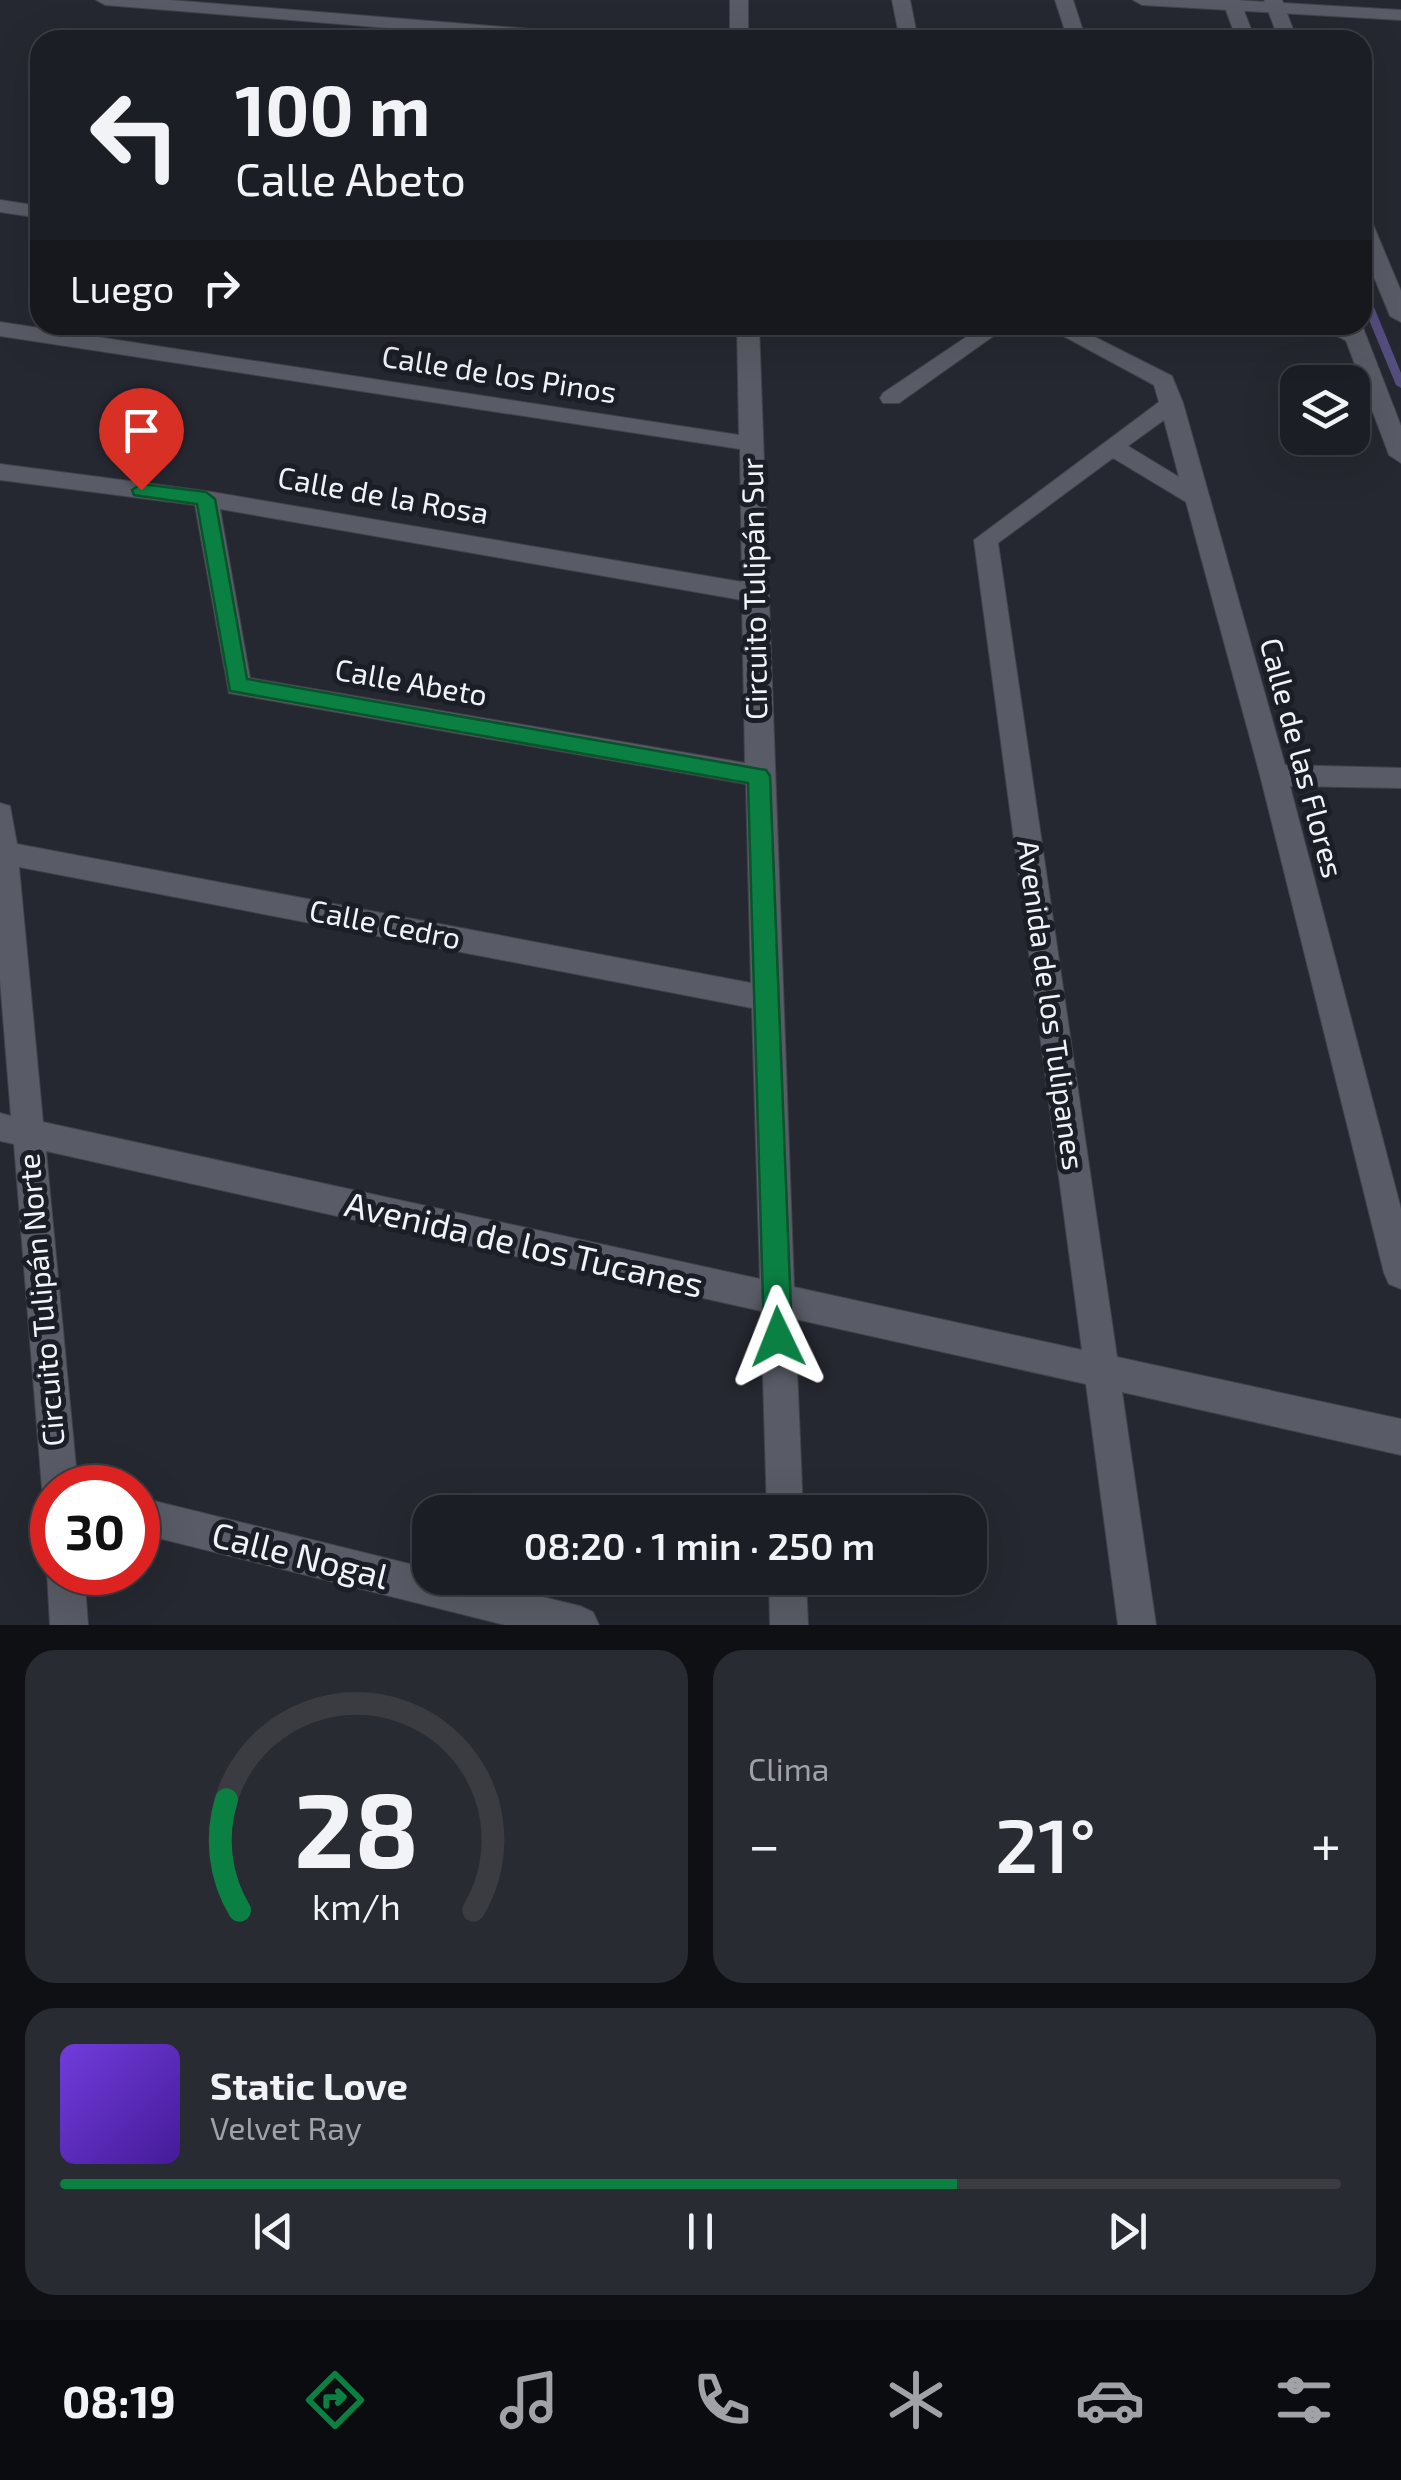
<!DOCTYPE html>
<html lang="es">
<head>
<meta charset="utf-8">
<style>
  body { margin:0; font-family:"Exo 2",sans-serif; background:#292b32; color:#f1f3f6; height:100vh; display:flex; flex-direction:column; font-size:38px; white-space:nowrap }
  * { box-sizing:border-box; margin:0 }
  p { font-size:32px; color:#a0a2a7 }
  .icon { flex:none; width:55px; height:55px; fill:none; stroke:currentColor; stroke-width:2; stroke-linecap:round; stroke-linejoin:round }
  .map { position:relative; height:1625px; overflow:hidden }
  .details { display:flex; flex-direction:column; gap:25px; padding:25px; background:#0f1014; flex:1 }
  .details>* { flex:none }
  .hud { position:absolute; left:30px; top:30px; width:1342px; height:305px; border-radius:30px; box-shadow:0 10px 40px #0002,0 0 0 2px #3a3c42; background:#1c1e25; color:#f1f3f6; overflow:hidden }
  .fabs { position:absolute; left:1280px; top:365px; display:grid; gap:20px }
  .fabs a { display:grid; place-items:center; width:90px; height:90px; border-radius:20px; background:#1c1e25; box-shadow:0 10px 40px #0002,0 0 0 2px #3a3c42; font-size:50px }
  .speed { position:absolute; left:30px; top:1465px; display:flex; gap:20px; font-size:50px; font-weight:700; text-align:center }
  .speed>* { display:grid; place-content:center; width:130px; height:130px; border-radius:50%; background:#1c1e25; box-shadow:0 10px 40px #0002,0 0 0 2px #3a3c42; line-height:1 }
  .speed .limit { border:15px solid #d22; background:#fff; color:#111 }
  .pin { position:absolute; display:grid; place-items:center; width:85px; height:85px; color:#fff; margin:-102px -42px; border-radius:50% 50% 50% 0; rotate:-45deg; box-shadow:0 0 10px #0007 }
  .pin .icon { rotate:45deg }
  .me { position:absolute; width:110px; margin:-55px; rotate:358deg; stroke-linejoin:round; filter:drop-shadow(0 0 8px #0008) }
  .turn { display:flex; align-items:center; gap:35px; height:210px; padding:0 40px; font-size:45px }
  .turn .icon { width:130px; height:130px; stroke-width:2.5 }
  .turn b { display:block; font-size:70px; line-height:85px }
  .then { display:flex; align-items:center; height:95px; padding:0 40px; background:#0003; gap:20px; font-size:38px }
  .big { font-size:75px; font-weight:600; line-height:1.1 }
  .details .tile { flex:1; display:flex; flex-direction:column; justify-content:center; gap:15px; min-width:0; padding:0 35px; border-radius:30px; background:#292b32 }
  .details .dial { align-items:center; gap:0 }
  .dial svg { height:260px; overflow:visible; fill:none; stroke:#3a3c42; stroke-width:7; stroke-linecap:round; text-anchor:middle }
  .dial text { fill:#f1f3f6; stroke:none }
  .song { display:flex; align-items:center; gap:30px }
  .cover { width:120px; height:120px; border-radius:15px; background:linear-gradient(135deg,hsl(260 70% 55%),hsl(260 70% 35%)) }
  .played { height:10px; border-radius:5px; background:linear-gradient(90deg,#0b8043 70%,#3a3c42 70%) }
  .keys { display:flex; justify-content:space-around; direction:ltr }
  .heat { display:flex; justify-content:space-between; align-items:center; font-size:55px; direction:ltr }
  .details .tiles { flex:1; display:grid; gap:25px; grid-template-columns:1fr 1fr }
  .tile:last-child { grid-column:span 2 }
  .trip { position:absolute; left:412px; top:1495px; width:575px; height:100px; border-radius:30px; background:#1c1e25; box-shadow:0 10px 40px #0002,0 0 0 2px #3a3c42; font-weight:600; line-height:100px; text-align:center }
  .tab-bar { display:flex; height:160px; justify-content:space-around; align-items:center; background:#0b0c0f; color:#a0a2a7 }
  .tab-bar .icon { width:70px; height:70px }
  .tab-bar .current { color:#0b8043 }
  .tab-bar b { font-size:45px; color:#f1f3f6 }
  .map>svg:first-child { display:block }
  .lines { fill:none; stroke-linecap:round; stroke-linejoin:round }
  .stream { fill:#534e7e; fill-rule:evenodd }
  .minor-casing { stroke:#41434a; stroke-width:2 }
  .secondary-casing { stroke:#41434a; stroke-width:2 }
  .minor { fill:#595c66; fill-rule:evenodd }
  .secondary { fill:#595c66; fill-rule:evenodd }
  .route { fill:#0b8043; stroke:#07532c; stroke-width:2.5 }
  .labels { text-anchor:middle; stroke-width:10; stroke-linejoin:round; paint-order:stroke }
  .street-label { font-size:30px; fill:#f1f3f9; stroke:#1c1e27 }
  .near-street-label { font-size:35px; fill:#f1f3f9; stroke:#1c1e27 }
</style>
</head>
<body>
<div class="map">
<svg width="1401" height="1625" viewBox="0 0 1401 1625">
  <rect width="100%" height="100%" fill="#262831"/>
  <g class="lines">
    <!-- stream -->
    <g class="stream">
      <path d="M1259,28H1265L1269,40H1261Z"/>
      <path d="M1362,287L1367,290L1401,373V388L1396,385L1362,303Z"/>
    </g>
    <!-- minor casing -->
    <g class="minor-casing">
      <g id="minor">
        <path d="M96,0H170L603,35L612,40H536L105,5Z"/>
        <rect x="730" y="0" width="18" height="40"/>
        <path d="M892,0H910L918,40H900Z"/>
        <path d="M1055,0H1073L1086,40H1068Z"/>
        <path d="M1133,0H1232L1401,10V20L1142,5Z"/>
        <path d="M0,200L40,206V218L0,212Z"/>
        <path d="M0,322L739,435L737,325H759L794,1287L1082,1350L974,540L1159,402L1154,385L1043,325H1071L1172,376L1183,403L1285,765L1401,768V788L1290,786L1401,1209V1289L1389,1284L1384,1273L1260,775L1186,502L1113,458L998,543L1117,1357L1401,1419V1455L1122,1392L1156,1625H1118L1086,1384L795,1319L803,1512H767L761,1311L46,1151L78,1488H52V1503L47,1501L42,1488L14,1144L0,1141V1113L11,1116L0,980V803L10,806L17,844L751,983L746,784L229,693L195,505L0,480V464L206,491L742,582L740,449L0,336ZM1164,420L1179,477L1128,446ZM220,509L742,600L745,763L250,678ZM19,867L752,1008L760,1279L43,1122Z"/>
        <path d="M984,325H1009L899,403H883L880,398L883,393Z"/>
        <path d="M1317,325H1345L1367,339L1356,346Z"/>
        <path d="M138,1497L430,1569V1578H464L580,1606L593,1612L599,1625H505L138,1533Z"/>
        <path d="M52,1559V1572H84L88,1625H50L47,1572Z"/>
        <path d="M769,1578H806L808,1625H770Z"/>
      </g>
    </g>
    <!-- secondary casing -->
    <g class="secondary-casing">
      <g id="secondary">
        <path d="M1222,0H1240L1255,40H1237Z"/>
        <path d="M1264,0H1282L1297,40H1279Z"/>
        <path d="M1362,216L1372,222L1401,291V322L1390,316L1362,248Z"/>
        <path d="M1340,325H1362L1401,426V463L1389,455Z"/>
      </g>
    </g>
    <!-- minor -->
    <use href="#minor" class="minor"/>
    <!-- secondary -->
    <use href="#secondary" class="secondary"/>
  </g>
  <!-- route -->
  <path class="route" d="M141,484L206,492L215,499L247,679L766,770L770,776L792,1337L788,1346L778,1350L768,1346L764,1337L748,783L230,691L197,504L134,495L132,490Z"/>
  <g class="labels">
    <!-- street labels -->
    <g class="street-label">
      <text transform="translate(499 375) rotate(9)" y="10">Calle de los Pinos</text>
      <text transform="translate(383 496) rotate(10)" y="10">Calle de la Rosa</text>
      <text transform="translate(755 589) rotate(-91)" y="10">Circuito Tulipán Sur</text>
      <text transform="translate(411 683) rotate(10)" y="10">Calle Abeto</text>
      <text transform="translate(1301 758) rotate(75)" y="10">Calle de las Flores</text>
      <text transform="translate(385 925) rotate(11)" y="10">Calle Cedro</text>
      <text transform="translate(1050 1005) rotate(82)" y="10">Avenida de los Tulipanes</text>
      <text transform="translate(42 1300) rotate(-95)" y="10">Circuito Tulipán Norte</text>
    </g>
    <!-- near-street labels -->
    <g class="near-street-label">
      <text transform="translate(524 1245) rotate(13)" y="12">Avenida de los Tucanes</text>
      <text transform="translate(300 1556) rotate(14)" y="12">Calle Nogal</text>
    </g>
  </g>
</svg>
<div class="fabs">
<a><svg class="icon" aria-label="layers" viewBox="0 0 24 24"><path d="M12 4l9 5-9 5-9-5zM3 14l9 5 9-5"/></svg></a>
</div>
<div class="speed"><div class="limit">30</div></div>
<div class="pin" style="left:141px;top:490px;background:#d93025"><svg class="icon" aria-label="arrive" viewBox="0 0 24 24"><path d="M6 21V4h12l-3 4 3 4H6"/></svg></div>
<svg class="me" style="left:778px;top:1337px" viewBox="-20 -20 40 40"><path d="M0-17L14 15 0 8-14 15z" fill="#0b8043" stroke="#fff" stroke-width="4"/></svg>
<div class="trip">08:20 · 1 min · 250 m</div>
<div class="hud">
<div class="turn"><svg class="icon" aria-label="left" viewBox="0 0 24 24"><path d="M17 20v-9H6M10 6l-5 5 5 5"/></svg><div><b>100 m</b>Calle Abeto</div></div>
<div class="then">Luego<svg class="icon" aria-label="right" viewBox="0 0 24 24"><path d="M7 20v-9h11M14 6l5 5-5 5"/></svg></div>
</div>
</div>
<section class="details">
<div class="tiles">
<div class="tile dial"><svg viewBox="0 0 100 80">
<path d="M14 69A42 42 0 1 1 86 69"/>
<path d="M14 69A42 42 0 0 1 10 35" stroke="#0b8043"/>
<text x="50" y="56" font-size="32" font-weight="700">28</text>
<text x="50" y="72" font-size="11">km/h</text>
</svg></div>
<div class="tile"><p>Clima</p>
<div class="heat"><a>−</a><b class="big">21°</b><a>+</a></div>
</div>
<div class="tile">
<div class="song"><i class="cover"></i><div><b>Static Love</b><p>Velvet Ray</p></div></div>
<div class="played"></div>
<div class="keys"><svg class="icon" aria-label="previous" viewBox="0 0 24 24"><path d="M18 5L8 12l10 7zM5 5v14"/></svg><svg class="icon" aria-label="pause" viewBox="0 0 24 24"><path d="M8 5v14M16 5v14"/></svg><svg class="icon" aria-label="next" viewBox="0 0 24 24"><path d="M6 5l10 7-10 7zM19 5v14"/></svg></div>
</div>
</div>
</section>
<nav class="tab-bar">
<b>08:19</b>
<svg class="icon current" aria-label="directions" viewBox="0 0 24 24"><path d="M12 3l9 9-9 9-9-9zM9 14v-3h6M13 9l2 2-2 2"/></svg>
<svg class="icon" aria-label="music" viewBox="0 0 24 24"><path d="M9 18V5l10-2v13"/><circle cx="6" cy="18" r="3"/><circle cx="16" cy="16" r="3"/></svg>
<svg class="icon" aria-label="phone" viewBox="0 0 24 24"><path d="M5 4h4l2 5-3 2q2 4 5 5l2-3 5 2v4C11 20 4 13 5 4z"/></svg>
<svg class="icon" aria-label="climate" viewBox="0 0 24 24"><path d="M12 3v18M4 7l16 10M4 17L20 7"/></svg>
<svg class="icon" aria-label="car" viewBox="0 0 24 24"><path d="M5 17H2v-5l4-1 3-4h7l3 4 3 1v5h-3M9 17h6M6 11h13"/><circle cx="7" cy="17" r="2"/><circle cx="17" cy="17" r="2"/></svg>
<svg class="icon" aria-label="filters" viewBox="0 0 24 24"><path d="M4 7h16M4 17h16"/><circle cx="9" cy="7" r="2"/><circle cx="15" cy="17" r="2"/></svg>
</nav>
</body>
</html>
